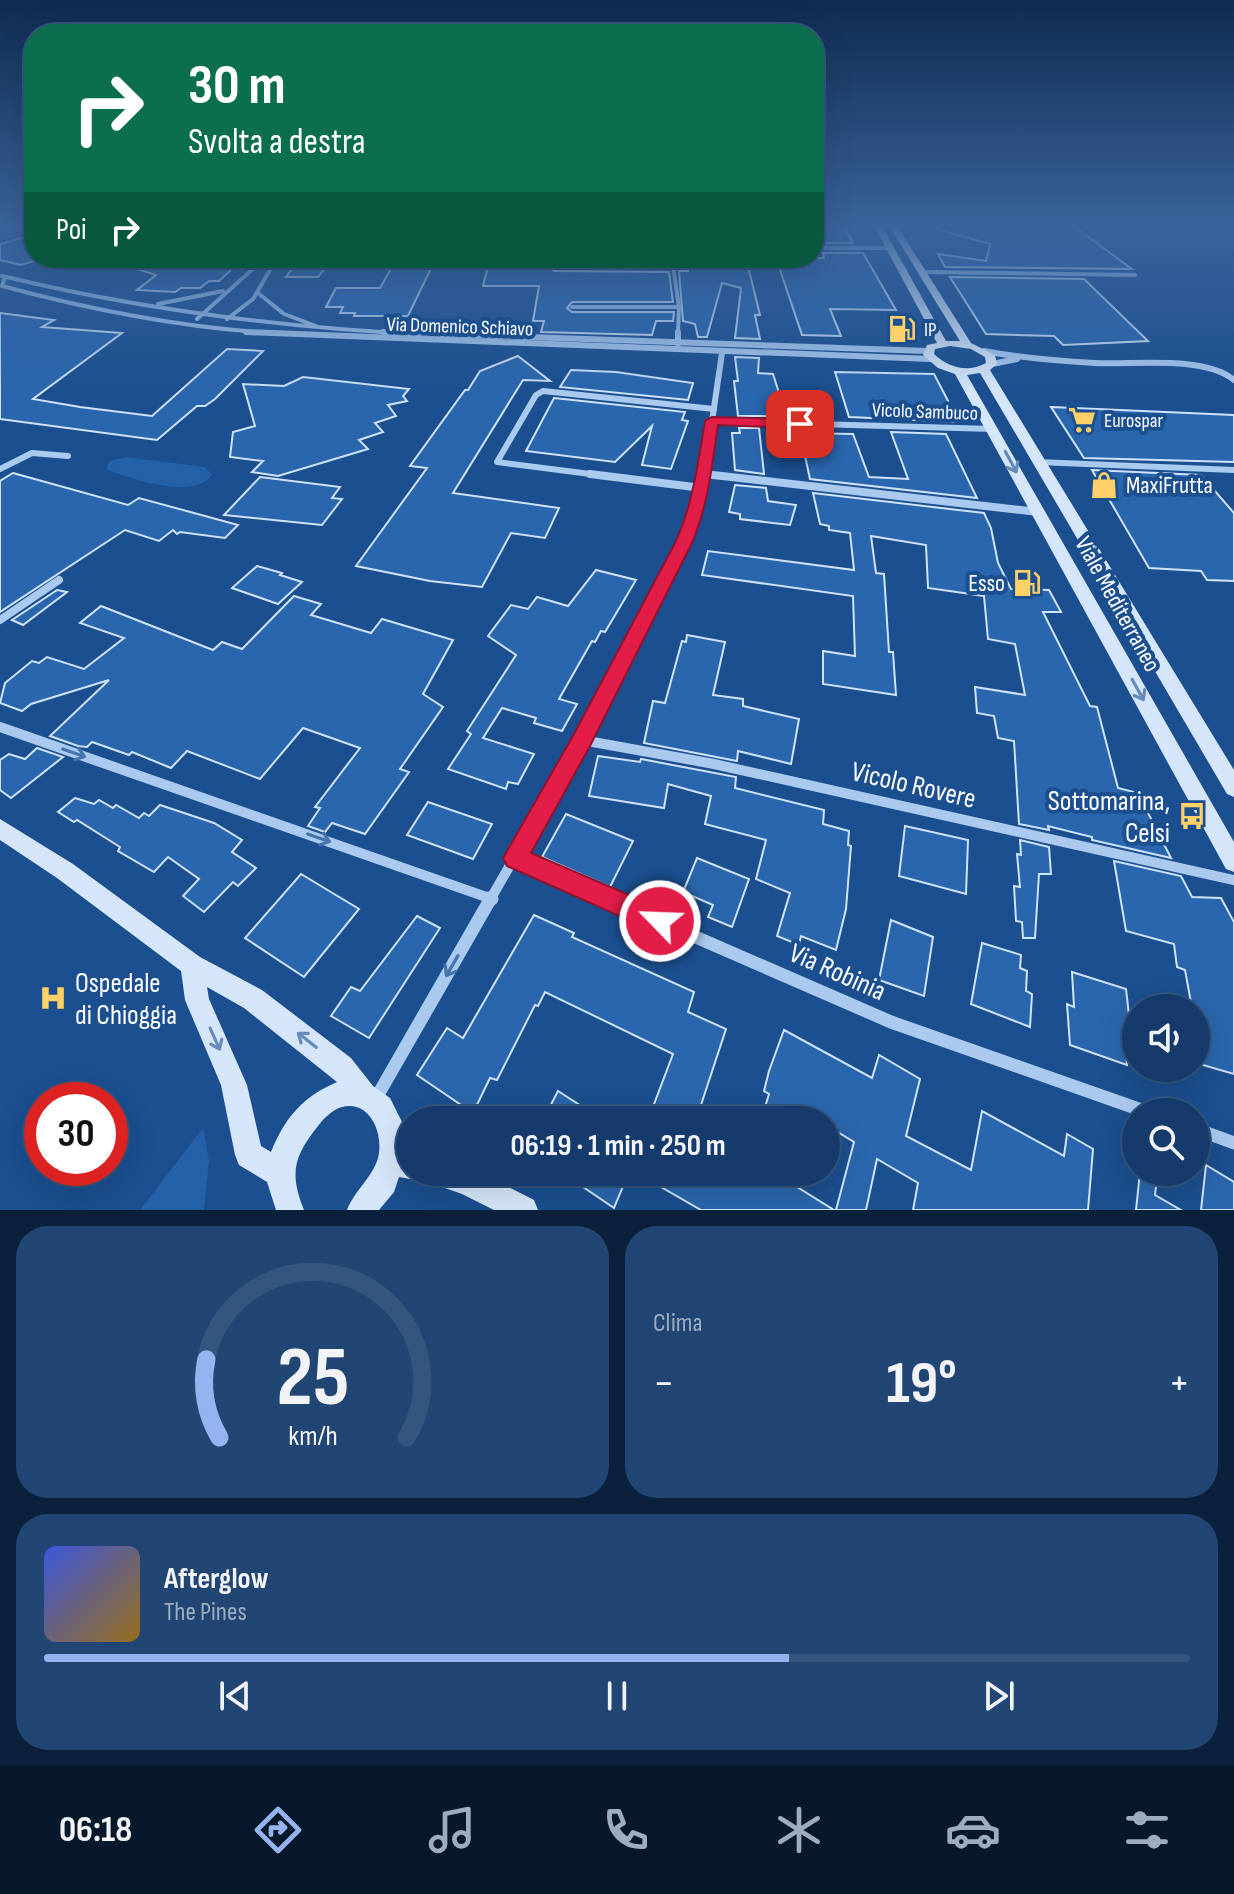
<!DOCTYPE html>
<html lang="it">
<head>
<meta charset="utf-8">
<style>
  body { margin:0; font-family:"Sofia Sans Condensed",sans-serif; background:#214673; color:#f1f3f6; height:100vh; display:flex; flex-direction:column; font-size:30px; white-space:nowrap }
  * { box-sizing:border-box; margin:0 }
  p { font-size:26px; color:#9dadc1 }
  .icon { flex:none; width:44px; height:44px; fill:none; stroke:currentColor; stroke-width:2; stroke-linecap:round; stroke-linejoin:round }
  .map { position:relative; height:1210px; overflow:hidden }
  .side { display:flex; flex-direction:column; gap:16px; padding:16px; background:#0b203b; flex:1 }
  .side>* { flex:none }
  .top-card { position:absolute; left:24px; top:24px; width:800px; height:244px; border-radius:32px; box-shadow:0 8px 32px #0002,0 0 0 2px #33557e; background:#0b6e4f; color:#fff; overflow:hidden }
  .fabs { position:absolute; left:1122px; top:994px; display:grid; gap:16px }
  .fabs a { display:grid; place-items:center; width:88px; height:88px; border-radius:50%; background:#143b6b; box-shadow:0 8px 32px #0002,0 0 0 2px #33557e; font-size:40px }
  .speed { position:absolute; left:24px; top:1082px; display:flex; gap:16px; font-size:40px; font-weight:700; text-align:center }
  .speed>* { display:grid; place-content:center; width:104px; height:104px; border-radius:50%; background:#143b6b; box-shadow:0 8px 32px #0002,0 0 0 2px #33557e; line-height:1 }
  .speed .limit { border:12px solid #d22; background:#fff; color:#111 }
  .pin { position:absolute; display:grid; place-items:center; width:68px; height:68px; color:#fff; margin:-34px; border-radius:16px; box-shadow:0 4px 12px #0006 }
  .me { position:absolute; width:88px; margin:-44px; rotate:294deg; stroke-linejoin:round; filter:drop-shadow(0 0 6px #0008) }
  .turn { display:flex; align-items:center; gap:28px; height:168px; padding:0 32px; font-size:36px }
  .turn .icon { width:104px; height:104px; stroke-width:2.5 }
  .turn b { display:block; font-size:56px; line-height:68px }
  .then { display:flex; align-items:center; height:76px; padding:0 32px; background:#0003; gap:16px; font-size:30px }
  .big { font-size:60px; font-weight:700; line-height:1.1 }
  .side .card { flex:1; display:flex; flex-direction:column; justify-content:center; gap:12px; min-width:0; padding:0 28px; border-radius:32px; background:#214673 }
  .side .dial { align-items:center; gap:0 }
  .dial svg { height:208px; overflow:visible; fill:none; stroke:#33557e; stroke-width:7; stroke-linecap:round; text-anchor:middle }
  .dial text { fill:#f1f3f6; stroke:none }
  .song { display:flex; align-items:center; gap:24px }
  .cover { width:96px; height:96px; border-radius:12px; background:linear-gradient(135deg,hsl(230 70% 55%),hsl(40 70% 35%)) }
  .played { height:8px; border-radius:4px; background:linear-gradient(90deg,#95b2f1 65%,#33557e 65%) }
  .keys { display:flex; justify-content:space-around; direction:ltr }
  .heat { display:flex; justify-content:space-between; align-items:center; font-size:44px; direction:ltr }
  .side .tiles { flex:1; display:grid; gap:16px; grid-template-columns:1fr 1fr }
  .card:last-child { grid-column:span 2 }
  .trip { position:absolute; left:396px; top:1106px; width:444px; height:80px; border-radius:40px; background:#143b6b; box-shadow:0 8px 32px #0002,0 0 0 2px #33557e; font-weight:700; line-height:80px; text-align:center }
  .dock { display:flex; height:128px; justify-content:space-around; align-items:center; background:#08182b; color:#9dadc1 }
  .dock .icon { width:56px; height:56px }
  .dock .active { color:#95b2f1 }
  .dock b { font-size:36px; color:#f1f3f6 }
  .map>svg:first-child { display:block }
  .green { fill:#2461a8 }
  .building { fill:#2a66ad; stroke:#cfe3fa; stroke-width:2 }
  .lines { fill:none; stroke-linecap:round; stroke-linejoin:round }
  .street-far4 { stroke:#a9c9ee; stroke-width:4 }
  .street-far3 { stroke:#a9c9ee; stroke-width:6 }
  .street-far2 { stroke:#a9c9ee; stroke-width:8 }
  .street-far1 { stroke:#a9c9ee; stroke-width:10 }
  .street { stroke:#a9c9ee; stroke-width:13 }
  .secondary { fill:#d6e6fa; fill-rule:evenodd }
  .oneway { stroke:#668bba }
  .oneway2 { stroke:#4674ac }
  .route { fill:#e11d48; stroke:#92132f; stroke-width:2 }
  .labels { text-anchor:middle; stroke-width:8; stroke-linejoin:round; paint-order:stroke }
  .far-street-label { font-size:20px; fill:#fff; stroke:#1b4f8f }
  .far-poi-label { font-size:20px; fill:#fff; stroke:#1b4f8f; text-anchor:start }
  .poi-label { font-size:24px; fill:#fff; stroke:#1b4f8f; text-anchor:start }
  .street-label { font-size:24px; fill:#fff; stroke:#1b4f8f }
  .near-street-label { font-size:28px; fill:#fff; stroke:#1b4f8f }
  .near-poi-label { font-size:28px; fill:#fff; stroke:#1b4f8f; text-anchor:end }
</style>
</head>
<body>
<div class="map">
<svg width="1234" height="1210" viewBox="0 0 1234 1210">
  <rect width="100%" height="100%" fill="#1b4f8f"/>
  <!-- green -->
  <g class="green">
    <path d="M126,457L204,467L212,474C197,501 129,479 106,469L110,461Z"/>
    <path d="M203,1128L209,1161L204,1210H140Z"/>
  </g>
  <!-- building -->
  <g class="building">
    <path d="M814,224H843L853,243H819Z"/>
    <path d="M937,224H1071L1132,269L945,267L938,254L986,261L990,244L936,229Z"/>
    <path d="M34,234V261L21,265L0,260V244Z"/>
    <path d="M823,253H863L896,310L830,309L841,336L802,335L776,258H824Z"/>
    <path d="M118,258H244L219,281H209L200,288H181L175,292L137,290L156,275L117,262Z"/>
    <path d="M397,258H436L408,316H354L355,313H340L343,307H326L336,288H380Z"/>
    <path d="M490,258H655L657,262L554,261L549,267L554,271L669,272L673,302H572L567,308L572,312H674L673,321H656L652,335L541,332L544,321H533L539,286H483Z"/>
    <path d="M746,258L760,315H755L760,339L735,338L741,288L722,283L707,337H698L695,324L683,321L679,271H688L689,265H698L699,262L745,265Z"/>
    <path d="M296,264H328L318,277H286Z"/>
    <path d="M950,277L1084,279L1148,341L1063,345L1054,336L986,334Z"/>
    <path d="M0,313L54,320L42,327L122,333L33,399L80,407L152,416L227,349L263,351L215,399L205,406H197L157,440L0,419Z"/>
    <path d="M518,356L550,381L523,380L453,493L559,508L545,538L511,533L482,587L430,581L356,566L427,468L410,466L465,390H468L480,371Z"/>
    <path d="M735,357L759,358L758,373L773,374L780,396H795L800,416H738L734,381H738Z"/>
    <path d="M571,370L616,372L693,383L688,400L560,387Z"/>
    <path d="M835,372L934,374L959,422L849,417Z"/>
    <path d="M303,377L409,389L403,396L407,401L388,405L396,416L375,423L383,432L359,440L368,449L278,476L252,472L263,461L230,457L233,432L255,426L243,384L284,386Z"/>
    <path d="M554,398L685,412L682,420L688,421L671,469L642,465L652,426L615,462L526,451Z"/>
    <path d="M1051,407L1234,415V462L1084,458Z"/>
    <path d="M739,428H759L764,474L735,470L732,433H740Z"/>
    <path d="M891,432L946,434L977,498L810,479L800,433L853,434L869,477L908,479Z"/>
    <path d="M1092,470L1201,475L1234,513V581L1207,580L1201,571L1149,568Z"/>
    <path d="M13,473L128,505L139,498L238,525L225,538L180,532L177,534L173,530L159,541L125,530L0,612V481Z"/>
    <path d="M260,477L340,487L332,498L342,499L322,525L224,515Z"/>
    <path d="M735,485L766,488L768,501L796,505L790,525L740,519V514L729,512Z"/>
    <path d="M813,493L984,513L991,528L998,563L1011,589L1049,590L1061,612H1043L1090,706L1097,707L1118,788L1138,793L1171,858L1092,840V837L1048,826L1049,830L1019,824L1014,741L998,738L994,716L977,713L975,687L1025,695L1015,644L988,639L984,596L928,588L926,545L871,536L876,573L884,574L889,652H893L896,695L823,684V651L855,656L853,596L702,575L708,551L854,570L850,533L829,530V526L820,524Z"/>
    <path d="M257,566L282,573L280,575L302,582L278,604L232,588Z"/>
    <path d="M596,570L636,580L605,632L601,631L595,642L592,641L559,699L577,704L562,731L534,723L536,718L502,708L483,738L534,754L518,784L508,782L506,789L448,769L471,734L467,731L516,655L488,636L511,605L528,609L537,597L568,606Z"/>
    <path d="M57,590L67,592L23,625L12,620Z"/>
    <path d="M294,596L321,604L311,615L371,633L382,619L453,640L423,694L443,707L400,769L409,772L365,834L332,823L325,832L308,826L320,808L315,807L360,748L303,728L260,779L187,751L171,768L132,752L129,755L92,742L87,747L78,746L50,736L109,680L31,704L22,711L0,703L5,683L32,661L39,663L47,657L84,669L124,638L80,623L101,606L213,650L222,642L242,649Z"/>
    <path d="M687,635L725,642L713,695L743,699V706L799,719L791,764L738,751L737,761L644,743L653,701L665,703L682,641L686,642Z"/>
    <path d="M37,748L63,757L11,798L0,790V760L9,754L25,759Z"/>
    <path d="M598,756L640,762L641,759L736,777L735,788L824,810L823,824L849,831L848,845L851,846L846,909L836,950L801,936L799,945L777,936L790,893L756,879L766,840L705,824L711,796L668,784L664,808L589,796Z"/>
    <path d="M75,798L94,804L99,800L113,808L116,805L139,818L144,813L149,816L160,805L214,823L242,840L232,852L256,868L238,886L233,882L204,912L183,896L199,879L168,857L154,872L118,851L120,847L77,820L74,822L58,812Z"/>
    <path d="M428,802L492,824L473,859L407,835Z"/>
    <path d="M566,814L633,841L610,887L542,857Z"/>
    <path d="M905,826L968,840L966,894L899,876Z"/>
    <path d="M1020,840L1049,847L1051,874H1039L1035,938H1023L1022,922L1016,921L1014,886L1020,887L1017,854L1021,855Z"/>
    <path d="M697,858L749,879L732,927L708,917L713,905L683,892Z"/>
    <path d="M1114,861L1181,876L1192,897L1221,898L1234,922V1074L1196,1063V1008H1192L1185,970L1177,967L1174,944L1126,931Z"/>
    <path d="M301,874L359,909L304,977L245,938Z"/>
    <path d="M534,915L574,933L572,937L694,992L688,1012L726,1029L696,1120H648L673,1054L545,992L538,1006L535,1005L497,1080L490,1078L473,1113L417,1075L447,1028L463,1038Z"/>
    <path d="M417,916L440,928L369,1038L331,1016L351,987L360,991Z"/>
    <path d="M891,920L933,937L924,996L879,980Z"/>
    <path d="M982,943L1021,955L1020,968L1027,971L1026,991L1032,994L1030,1027L971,1004Z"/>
    <path d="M1072,972L1126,989L1132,1041L1125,1039L1127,1065L1070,1045L1067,1004L1074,1007Z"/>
    <path d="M784,1030L872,1078L879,1055L920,1079L906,1136L971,1170L982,1111L1064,1156L1067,1134L1093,1149L1088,1210H913L918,1183L877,1159L866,1210H836L854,1142L826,1125V1120H761L769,1094L764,1091L769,1071Z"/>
    <path d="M558,1091L603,1120H543Z"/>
    <path d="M1206,1165L1234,1182V1210H1201Z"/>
    <path d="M561,1172H629L614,1208Z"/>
    <path d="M635,1172H773L834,1210H701Z"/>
    <path d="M1140,1172H1158L1155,1195L1181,1210H1136Z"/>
  </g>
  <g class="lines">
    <!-- street-far4 -->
    <g class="street-far4">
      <path d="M814,248H891"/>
      <path d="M672,258L679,307L678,334"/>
      <path d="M294,259H334"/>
      <path d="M554,266L673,267"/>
      <path d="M921,272L1135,275"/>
      <path d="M2,276C139,309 277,327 418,334"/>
      <path d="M5,277L2,286C95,311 194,330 291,334"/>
      <path d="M258,293L284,314L316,326"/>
      <path d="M158,304L223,291"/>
      <path d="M572,307H679"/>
      <path d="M197,319L265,258"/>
      <path d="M227,319L253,299L277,258"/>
    </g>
    <!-- street-far3 -->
    <g class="street-far3">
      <path d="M246,332L931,359"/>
      <path d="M383,332L928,351"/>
      <path d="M678,344V332"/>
      <path d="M984,351C1021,358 1057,361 1095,363C1133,365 1205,355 1234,380"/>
      <path d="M992,364L1017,359"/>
      <path d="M712,421L993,429"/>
      <path d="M1037,462L1234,470"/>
      <path d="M0,469L32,453L68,456"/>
      <path d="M704,474L720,476"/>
      <path d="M606,476L497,462L536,395L543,391L714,409"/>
      <path d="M704,476L722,353"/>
    </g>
    <!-- street-far2 -->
    <g class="street-far2">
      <path d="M590,474L702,488"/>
      <path d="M704,474L1038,512"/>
      <path d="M0,620L59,580"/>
      <path d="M623,660L683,543L705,474"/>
    </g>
    <!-- street-far1 -->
    <g class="street-far1">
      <path d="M0,727L492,899"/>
      <path d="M582,740L714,764L1234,880"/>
      <path d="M515,858L611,900"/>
      <path d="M490,900L582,740L624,658"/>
    </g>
    <!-- street -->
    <g class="street">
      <path d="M488,898L492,899"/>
      <path d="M606,898L891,1022L1147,1112"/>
      <path d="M375,1100L491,898"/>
      <path d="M1196,1129L1234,1143"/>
    </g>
    <!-- secondary -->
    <g class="secondary">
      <path d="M873,224H881L946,341H960L888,224H896L971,343L995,355L997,364L990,370L1234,770V797L1227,794L980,373L967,375L1234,842V872L1226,869L955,374L938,368L923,355L927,345L937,343ZM950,346L971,349L985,357L986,363C968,373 949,368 934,354L935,349Z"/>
      <path d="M0,819L73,864L200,957L262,990L351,1058L373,1086L390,1098L405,1128L406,1150L410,1151V1172H421L420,1175L410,1179L399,1177L394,1192L379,1210H347C355,1190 372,1178 378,1158C384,1135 371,1100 342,1107C332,1110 324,1118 318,1126C294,1156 289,1173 304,1210H276L267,1182L239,1165L235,1155L221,1085L185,1000L181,971L57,878L0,840ZM207,987L244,1008L337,1082C302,1097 285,1118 271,1152L261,1146L247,1085L209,999Z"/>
      <path d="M424,1172H479L534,1200L538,1210H494L462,1194L428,1182Z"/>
    </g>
  </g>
  <!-- one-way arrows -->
  <defs><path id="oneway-shaft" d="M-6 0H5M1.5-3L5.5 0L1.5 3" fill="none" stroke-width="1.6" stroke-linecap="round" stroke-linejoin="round" transform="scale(2)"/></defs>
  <g class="oneway">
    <use href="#oneway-shaft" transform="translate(1011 462) rotate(62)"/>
    <use href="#oneway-shaft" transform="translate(1138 690) rotate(61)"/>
    <use href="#oneway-shaft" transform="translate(215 1039) rotate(66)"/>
    <use href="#oneway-shaft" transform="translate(307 1040) rotate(-142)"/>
  </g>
  <g class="oneway2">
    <use href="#oneway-shaft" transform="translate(74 753) rotate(19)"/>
    <use href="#oneway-shaft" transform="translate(319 838) rotate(19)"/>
    <use href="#oneway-shaft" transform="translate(452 966) rotate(120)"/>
  </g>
  <!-- sky -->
  <linearGradient id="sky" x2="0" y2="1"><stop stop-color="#0f2b4f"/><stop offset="0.57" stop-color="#39639b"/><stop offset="1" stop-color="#39639b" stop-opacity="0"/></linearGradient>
  <rect width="1234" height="393" fill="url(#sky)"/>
  <!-- route -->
  <path class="route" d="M712,417L800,419L806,424L800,428L718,425C712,466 708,505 692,543L590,746L531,853L669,912L673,921L669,930L660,934L507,866L503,858L574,734L675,543C693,504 698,463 705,421Z"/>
  <!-- icons -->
  <defs>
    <g id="fuel-bare" transform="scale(2.16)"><path d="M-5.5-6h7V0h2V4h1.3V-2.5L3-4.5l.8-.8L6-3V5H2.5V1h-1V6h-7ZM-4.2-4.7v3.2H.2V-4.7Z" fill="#ffd166" stroke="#1b4f8f" stroke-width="2.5" paint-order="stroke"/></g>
    <g id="supermarket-bare" transform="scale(2.16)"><path d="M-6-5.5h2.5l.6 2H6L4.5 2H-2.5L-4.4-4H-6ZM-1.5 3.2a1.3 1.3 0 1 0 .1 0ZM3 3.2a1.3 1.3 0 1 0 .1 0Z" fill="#ffd166" stroke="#1b4f8f" stroke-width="2.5" paint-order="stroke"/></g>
    <g id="shop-bare" transform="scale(2.16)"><path d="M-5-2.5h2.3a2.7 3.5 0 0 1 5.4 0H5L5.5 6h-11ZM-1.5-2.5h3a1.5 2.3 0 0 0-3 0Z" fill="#ffd166" stroke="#1b4f8f" stroke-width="2.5" paint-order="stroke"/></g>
    <g id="bus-bare" transform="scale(2.16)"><path d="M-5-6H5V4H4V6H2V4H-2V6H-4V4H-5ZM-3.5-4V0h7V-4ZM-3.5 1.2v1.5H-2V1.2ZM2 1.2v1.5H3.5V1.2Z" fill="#ffd166" stroke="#1b4f8f" stroke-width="2.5" paint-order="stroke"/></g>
    <g id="hospital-bare" transform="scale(2.16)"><path d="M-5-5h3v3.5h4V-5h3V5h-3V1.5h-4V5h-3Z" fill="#ffd166" stroke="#1b4f8f" stroke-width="2.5" paint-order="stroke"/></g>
  </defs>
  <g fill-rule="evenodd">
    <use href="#fuel-bare" x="902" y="329"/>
    <use href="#supermarket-bare" x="1082" y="420"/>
    <use href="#shop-bare" x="1104" y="485"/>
    <use href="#fuel-bare" x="1027" y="583"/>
    <use href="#bus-bare" x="1192" y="816"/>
    <use href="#hospital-bare" x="53" y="998"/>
  </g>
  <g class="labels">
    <!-- far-street labels -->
    <g class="far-street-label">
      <text transform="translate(460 326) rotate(2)" y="7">Via Domenico Schiavo</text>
      <text transform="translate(925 411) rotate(2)" y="7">Vicolo Sambuco</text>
    </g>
    <!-- far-poi labels -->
    <g class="far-poi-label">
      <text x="924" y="336">IP</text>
      <text x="1104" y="427">Eurospar</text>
    </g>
    <!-- poi labels -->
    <g class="poi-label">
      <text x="1126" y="493">MaxiFrutta</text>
      <text x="1005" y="591" text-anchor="end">Esso</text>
    </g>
    <!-- street labels -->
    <g class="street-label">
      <text transform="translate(1118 604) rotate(61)" y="8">Viale Mediterraneo</text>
    </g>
    <!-- near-street labels -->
    <g class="near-street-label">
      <text transform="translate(914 784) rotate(13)" y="10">Vicolo Rovere</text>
      <text transform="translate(838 971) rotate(24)" y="10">Via Robinia</text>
    </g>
    <!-- near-poi labels -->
    <g class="near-poi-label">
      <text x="1170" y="810">Sottomarina,<tspan x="1170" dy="32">Celsi</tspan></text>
      <text x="75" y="992" text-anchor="start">Ospedale<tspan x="75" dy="32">di Chioggia</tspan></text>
    </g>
  </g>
</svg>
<div class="fabs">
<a><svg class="icon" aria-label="sound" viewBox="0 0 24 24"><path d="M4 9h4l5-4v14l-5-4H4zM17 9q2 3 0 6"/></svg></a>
<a><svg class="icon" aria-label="search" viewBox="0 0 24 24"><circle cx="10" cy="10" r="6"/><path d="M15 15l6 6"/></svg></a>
</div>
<div class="speed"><div class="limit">30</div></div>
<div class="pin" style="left:800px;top:424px;background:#d93025"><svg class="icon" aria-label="arrive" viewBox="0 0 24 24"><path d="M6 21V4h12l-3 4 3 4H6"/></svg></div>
<svg class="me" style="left:660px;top:921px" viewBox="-20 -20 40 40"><circle r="17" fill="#e11d48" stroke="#fff" stroke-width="3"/><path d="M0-11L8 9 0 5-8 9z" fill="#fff"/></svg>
<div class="trip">06:19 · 1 min · 250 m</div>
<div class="top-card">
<div class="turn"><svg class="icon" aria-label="right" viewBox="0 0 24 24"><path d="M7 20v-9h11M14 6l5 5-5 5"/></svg><div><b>30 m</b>Svolta a destra</div></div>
<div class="then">Poi<svg class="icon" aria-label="right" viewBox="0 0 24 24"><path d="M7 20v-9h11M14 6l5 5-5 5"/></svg></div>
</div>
</div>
<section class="side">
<div class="tiles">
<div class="card dial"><svg viewBox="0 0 100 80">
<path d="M14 69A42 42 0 1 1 86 69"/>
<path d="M14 69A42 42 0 0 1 9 39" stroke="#95b2f1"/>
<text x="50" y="56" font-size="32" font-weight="700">25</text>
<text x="50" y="72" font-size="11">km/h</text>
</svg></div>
<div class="card"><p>Clima</p>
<div class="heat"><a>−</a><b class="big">19°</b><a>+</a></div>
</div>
<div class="card">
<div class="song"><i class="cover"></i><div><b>Afterglow</b><p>The Pines</p></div></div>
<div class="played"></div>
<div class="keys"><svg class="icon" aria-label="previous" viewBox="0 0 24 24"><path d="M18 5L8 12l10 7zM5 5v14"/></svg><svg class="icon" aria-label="pause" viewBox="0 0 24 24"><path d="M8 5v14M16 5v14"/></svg><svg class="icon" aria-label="next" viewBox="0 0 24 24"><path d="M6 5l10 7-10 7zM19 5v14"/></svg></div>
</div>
</div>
</section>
<nav class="dock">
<b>06:18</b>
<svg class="icon active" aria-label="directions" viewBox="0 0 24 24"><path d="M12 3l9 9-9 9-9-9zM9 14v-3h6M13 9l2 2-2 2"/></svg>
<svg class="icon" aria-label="music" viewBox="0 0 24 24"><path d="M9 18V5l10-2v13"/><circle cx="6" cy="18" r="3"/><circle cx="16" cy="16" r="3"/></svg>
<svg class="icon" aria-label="phone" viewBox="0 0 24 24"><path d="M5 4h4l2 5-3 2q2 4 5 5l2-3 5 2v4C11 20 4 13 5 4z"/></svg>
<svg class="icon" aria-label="climate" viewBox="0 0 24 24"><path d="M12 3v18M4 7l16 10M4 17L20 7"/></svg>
<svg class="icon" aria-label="car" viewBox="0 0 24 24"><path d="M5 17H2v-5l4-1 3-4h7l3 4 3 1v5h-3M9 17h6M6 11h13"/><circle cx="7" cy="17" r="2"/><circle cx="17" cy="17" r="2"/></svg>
<svg class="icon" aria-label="filters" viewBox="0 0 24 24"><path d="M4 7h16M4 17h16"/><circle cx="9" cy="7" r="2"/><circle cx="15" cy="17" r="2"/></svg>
</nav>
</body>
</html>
